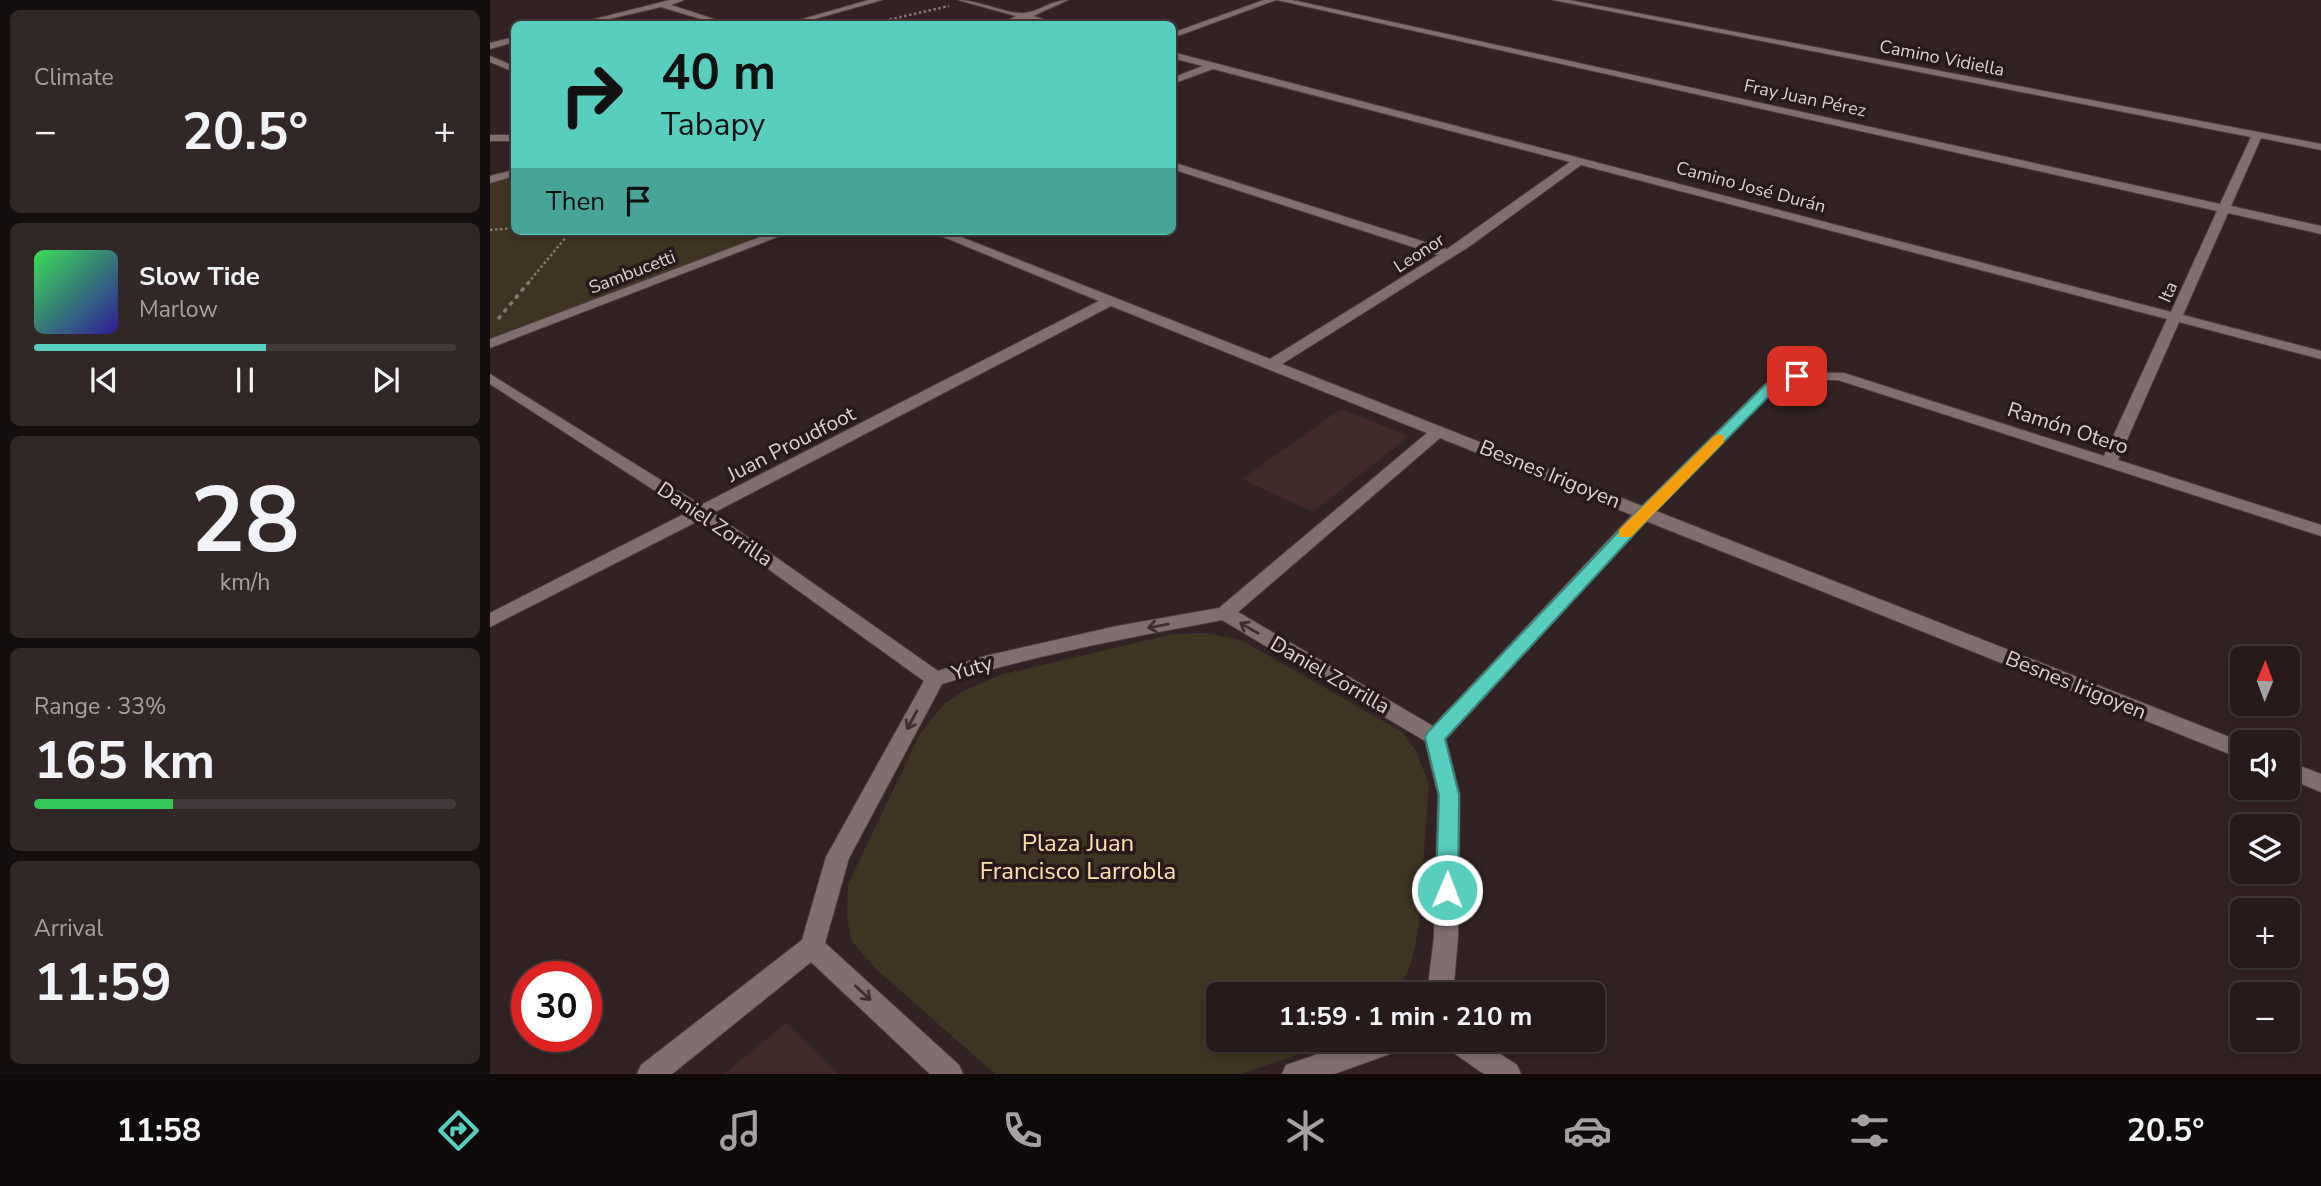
<!DOCTYPE html>
<html lang="en">
<head>
<meta charset="utf-8">
<style>
  body { margin:0; font-family:"Nunito Sans",sans-serif; background:#322727; color:#f1f3f6; height:100vh; display:flex; flex-direction:column; font-size:26px; white-space:nowrap }
  * { box-sizing:border-box; margin:0 }
  p { font-size:23px; color:#a4a1a2 }
  .icon { flex:none; width:38px; height:38px; fill:none; stroke:currentColor; stroke-width:2; stroke-linecap:round; stroke-linejoin:round }
  .map { position:relative; flex:1; overflow:hidden }
  .sheet { display:flex; flex-direction:column; gap:10px; padding:10px; background:#150e0e; width:490px }
  .sheet>* { flex:none }
  .top-card { position:absolute; left:21px; top:21px; width:665px; height:214px; border-radius:10px; box-shadow:0 4px 10px #0003,0 0 0 2px #423839; background:#58cebf; color:#111; overflow:hidden }
  .needle { width:46px; rotate:1deg }
  .fabs { position:absolute; left:1740px; top:646px; display:grid; gap:14px }
  .fabs a { display:grid; place-items:center; width:70px; height:70px; border-radius:10px; background:#261a1a; box-shadow:0 4px 10px #0003,0 0 0 2px #423839; font-size:35px }
  .speed { position:absolute; left:21px; top:961px; display:flex; gap:14px; font-size:35px; font-weight:700; text-align:center }
  .speed>* { display:grid; place-content:center; width:91px; height:91px; border-radius:50%; background:#261a1a; box-shadow:0 4px 10px #0003,0 0 0 2px #423839; line-height:1 }
  .speed .limit { border:10px solid #d22; background:#fff; color:#111 }
  .pin { position:absolute; display:grid; place-items:center; width:60px; height:60px; color:#fff; margin:-30px; border-radius:14px; box-shadow:0 4px 10px #0006 }
  .me { position:absolute; width:77px; margin:-38px; rotate:1deg; stroke-linejoin:round; filter:drop-shadow(0 0 5px #0008) }
  .turn { display:flex; align-items:center; gap:24px; height:147px; padding:0 35px; font-size:32px }
  .turn .icon { width:91px; height:91px; stroke-width:2.5 }
  .turn b { display:block; font-size:49px; line-height:60px }
  .then { display:flex; align-items:center; height:66px; padding:0 35px; background:#0003; gap:14px; font-size:26px }
  .big { font-size:52px; font-weight:700; line-height:1.1 }
  .sheet .card { flex:1; display:flex; flex-direction:column; justify-content:center; gap:10px; min-width:0; padding:0 24px; border-radius:10px; background:#322727 }
  .sheet .dial { align-items:center; gap:0 }
  .dial b { font-size:91px; line-height:1 }
  .song { display:flex; align-items:center; gap:21px }
  .cover { width:84px; height:84px; border-radius:10px; background:linear-gradient(135deg,hsl(130 70% 55%),hsl(250 70% 35%)) }
  .played { height:7px; border-radius:4px; background:linear-gradient(90deg,#58cebf 55%,#423839 55%) }
  .keys { display:flex; justify-content:space-around; direction:ltr }
  .heat { display:flex; justify-content:space-between; align-items:center; font-size:38px; direction:ltr }
  .charge { height:10px; border-radius:5px; background:linear-gradient(90deg,#34c759 33%,#423839 0) }
  .trip { position:absolute; left:716px; top:982px; width:399px; height:70px; border-radius:10px; background:#261a1a; box-shadow:0 4px 10px #0003,0 0 0 2px #423839; font-weight:700; line-height:70px; text-align:center }
  .menu { display:flex; height:112px; justify-content:space-around; align-items:center; background:#0f0a0a; color:#a4a1a2 }
  .menu .icon { width:49px; height:49px }
  .menu .selected { color:#58cebf }
  .menu b { font-size:32px; color:#f1f3f6 }
  main { display:flex; flex:1; min-height:0 }
  .map>svg:first-child { display:block }
  .built { fill:#422a2b }
  .green { fill:#3f3421 }
  .lines { fill:none; stroke-linecap:round; stroke-linejoin:round }
  .minor-casing { stroke:#4d3f40; stroke-width:2 }
  .path-far1 { stroke:#857778; stroke-width:2.5; stroke-dasharray:2.5 2.5; stroke-linecap:butt }
  .path { stroke:#857778; stroke-width:3.5; stroke-dasharray:4.5 4.5; stroke-linecap:butt }
  .minor { fill:#836e6f; fill-rule:evenodd }
  .oneway { stroke:#402e2f }
  .route { fill:#58cebf; stroke:#39867c; stroke-width:2 }
  .slow { fill:#f59e0b }
  .labels { text-anchor:middle; stroke-width:7; stroke-linejoin:round; paint-order:stroke }
  .far-street-label { font-size:18px; fill:#dbd0d0; stroke:#29191a }
  .street-label { font-size:21px; fill:#dbd0d0; stroke:#29191a }
  .near-park-label { font-size:24px; fill:#fde0aa; stroke:#29191a }
</style>
</head>
<body>
<main>
<section class="sheet">
<div class="card"><p>Climate</p>
<div class="heat"><a>−</a><b class="big">20.5°</b><a>+</a></div>
</div>
<div class="card">
<div class="song"><i class="cover"></i><div><b>Slow Tide</b><p>Marlow</p></div></div>
<div class="played"></div>
<div class="keys"><svg class="icon" aria-label="previous" viewBox="0 0 24 24"><path d="M18 5L8 12l10 7zM5 5v14"/></svg><svg class="icon" aria-label="pause" viewBox="0 0 24 24"><path d="M8 5v14M16 5v14"/></svg><svg class="icon" aria-label="next" viewBox="0 0 24 24"><path d="M6 5l10 7-10 7zM19 5v14"/></svg></div>
</div>
<div class="card dial"><b>28</b><p>km/h</p></div>
<div class="card"><p>Range · 33%</p><b class="big">165 km</b><div class="charge"></div></div>
<div class="card"><p>Arrival</p><b class="big">11:59</b></div>
</section>
<div class="map">
<svg width="1831" height="1074" viewBox="0 0 1831 1074">
  <rect width="100%" height="100%" fill="#332223"/>
  <!-- built -->
  <g class="built">
    <path d="M851,409L919,436L823,512L752,479Z"/>
    <path d="M296,1023L348,1074H234Z"/>
  </g>
  <!-- green -->
  <g class="green">
    <path d="M24,176V231H289L0,338V183Z"/>
    <path d="M714,633L751,640L912,732L926,751L939,784L928,931L921,964L907,994H728V1040H850L751,1074H505L385,968L361,940L357,917L358,884L430,734L454,704L473,691L510,675L683,634Z"/>
  </g>
  <g class="lines">
    <!-- minor casing -->
    <g class="minor-casing">
      <g id="minor">
        <path d="M180,0H194L181,5L239,24H228L171,7L97,24H85Z"/>
        <path d="M379,0H392L307,24H295Z"/>
        <path d="M468,0C488,0 519,15 535,13C550,11 562,0 578,0L543,16L569,24L535,19L521,24H511L526,16Z"/>
        <path d="M774,0H786L682,38V33Z"/>
        <path d="M787,0H802L1730,204L1761,137L1063,0H1079L1831,144V150L1771,138L1741,206L1831,226V234L1738,213L1693,315L1831,351V359L1689,322L1628,460L1831,525V536L1348,380H1309L1285,390L1166,511L1752,742V759L1156,521L956,739L970,795L968,937L963,994H937L944,937L948,795L935,741L732,620C638,638 543,655 452,684L359,858L335,943L469,1065L473,1074H440L321,962L182,1074H147L151,1065L312,940L336,857L434,681L210,520L0,627V613L198,512L0,384V374L211,505L609,301L439,231H456L780,359L948,255L682,169V162L957,249L1080,162L723,69L682,84V78L713,66L682,58V52L1681,312L1727,211ZM1091,165L1677,319L1614,456L1354,373L1307,372L1275,384L1152,506L792,364L980,246ZM621,306L937,433L729,608L627,626L495,656L448,671L223,513ZM950,438L1142,515L943,726L748,612Z"/>
        <path d="M24,37V42L0,49V43Z"/>
        <path d="M0,56L24,66V72L0,62Z"/>
        <rect x="0" y="135" width="24" height="6"/>
        <path d="M24,170V176L0,183V176Z"/>
        <path d="M286,231H303L0,348V339Z"/>
        <path d="M1797,761L1831,774V792L1797,778Z"/>
        <path d="M869,1040H918L914,1049L844,1074H792L796,1065Z"/>
        <path d="M954,1040H989L1027,1065L1031,1074H994L958,1049Z"/>
      </g>
    </g>
    <!-- path-far1 -->
    <g class="path-far1">
      <path d="M380,24L459,6"/>
      <path d="M0,230L24,228"/>
      <path d="M38,283L81,231"/>
    </g>
    <!-- path -->
    <path class="path" d="M8,319L39,282"/>
    <!-- minor -->
    <use href="#minor" class="minor"/>
  </g>
  <!-- one-way arrows -->
  <defs><path id="oneway-shaft" d="M-6 0H5M1.5-3L5.5 0L1.5 3" fill="none" stroke-width="1.6" stroke-linecap="round" stroke-linejoin="round" transform="scale(1.75)"/></defs>
  <g class="oneway">
    <use href="#oneway-shaft" transform="translate(668 626) rotate(170)"/>
    <use href="#oneway-shaft" transform="translate(759 628) rotate(-150)"/>
    <use href="#oneway-shaft" transform="translate(422 720) rotate(118)"/>
    <use href="#oneway-shaft" transform="translate(373 993) rotate(43)"/>
  </g>
  <!-- route -->
  <path class="route" d="M1307,372L1314,376L1312,379L1285,390L1161,516L955,739L969,795L968,890L965,896L957,899L950,896L946,890L949,795L935,737L938,732L1150,509L1275,385Z"/>
  <!-- slow -->
  <path class="slow" d="M1229,434L1234,436V442L1141,537H1129V530L1224,436Z"/>
  <g class="labels">
    <!-- far-street labels -->
    <g class="far-street-label">
      <text transform="translate(1452 58) rotate(11)" y="6">Camino Vidiella</text>
      <text transform="translate(1315 98) rotate(12)" y="6">Fray Juan Pérez</text>
      <text transform="translate(1261 187) rotate(15)" y="6">Camino José Durán</text>
      <text transform="translate(929 253) rotate(-33)" y="6">Leonor</text>
      <text transform="translate(142 272) rotate(-21)" y="6">Sambucetti</text>
      <text transform="translate(1678 292) rotate(-66)" y="6">Ita</text>
    </g>
    <!-- street labels -->
    <g class="street-label">
      <text transform="translate(1578 428) rotate(18)" y="7">Ramón Otero</text>
      <text transform="translate(301 444) rotate(-27)" y="7">Juan Proudfoot</text>
      <text transform="translate(1060 474) rotate(22)" y="7">Besnes Irigoyen</text>
      <text transform="translate(225 524) rotate(34)" y="7">Daniel Zorrilla</text>
      <text transform="translate(482 668) rotate(-16)" y="7">Yuty</text>
      <text transform="translate(840 675) rotate(30)" y="7">Daniel Zorrilla</text>
      <text transform="translate(1586 685) rotate(22)" y="7">Besnes Irigoyen</text>
    </g>
    <!-- near-park labels -->
    <g class="near-park-label">
      <text x="588" y="851">Plaza Juan<tspan x="588" dy="28">Francisco Larrobla</tspan></text>
    </g>
  </g>
</svg>
<div class="fabs">
<a><svg class="needle" viewBox="-14 -14 28 28"><path d="M0-13l5 13h-10z" fill="#e53935"/><path d="M0 13l5-13h-10z" fill="#a4a1a2"/></svg></a>
<a><svg class="icon" aria-label="sound" viewBox="0 0 24 24"><path d="M4 9h4l5-4v14l-5-4H4zM17 9q2 3 0 6"/></svg></a>
<a><svg class="icon" aria-label="layers" viewBox="0 0 24 24"><path d="M12 4l9 5-9 5-9-5zM3 14l9 5 9-5"/></svg></a>
<a>+</a>
<a>−</a>
</div>
<div class="speed"><div class="limit">30</div></div>
<div class="pin" style="left:1307px;top:376px;background:#d93025"><svg class="icon" aria-label="arrive" viewBox="0 0 24 24"><path d="M6 21V4h12l-3 4 3 4H6"/></svg></div>
<svg class="me" style="left:957px;top:890px" viewBox="-20 -20 40 40"><circle r="17" fill="#58cebf" stroke="#fff" stroke-width="3"/><path d="M0-11L8 9 0 5-8 9z" fill="#fff"/></svg>
<div class="trip">11:59 · 1 min · 210 m</div>
<div class="top-card">
<div class="turn"><svg class="icon" aria-label="right" viewBox="0 0 24 24"><path d="M7 20v-9h11M14 6l5 5-5 5"/></svg><div><b>40 m</b>Tabapy</div></div>
<div class="then">Then<svg class="icon" aria-label="arrive" viewBox="0 0 24 24"><path d="M6 21V4h12l-3 4 3 4H6"/></svg></div>
</div>
</div>
</main>
<nav class="menu">
<b>11:58</b>
<svg class="icon selected" aria-label="directions" viewBox="0 0 24 24"><path d="M12 3l9 9-9 9-9-9zM9 14v-3h6M13 9l2 2-2 2"/></svg>
<svg class="icon" aria-label="music" viewBox="0 0 24 24"><path d="M9 18V5l10-2v13"/><circle cx="6" cy="18" r="3"/><circle cx="16" cy="16" r="3"/></svg>
<svg class="icon" aria-label="phone" viewBox="0 0 24 24"><path d="M5 4h4l2 5-3 2q2 4 5 5l2-3 5 2v4C11 20 4 13 5 4z"/></svg>
<svg class="icon" aria-label="climate" viewBox="0 0 24 24"><path d="M12 3v18M4 7l16 10M4 17L20 7"/></svg>
<svg class="icon" aria-label="car" viewBox="0 0 24 24"><path d="M5 17H2v-5l4-1 3-4h7l3 4 3 1v5h-3M9 17h6M6 11h13"/><circle cx="7" cy="17" r="2"/><circle cx="17" cy="17" r="2"/></svg>
<svg class="icon" aria-label="filters" viewBox="0 0 24 24"><path d="M4 7h16M4 17h16"/><circle cx="9" cy="7" r="2"/><circle cx="15" cy="17" r="2"/></svg>
<b>20.5°</b>
</nav>
</body>
</html>
